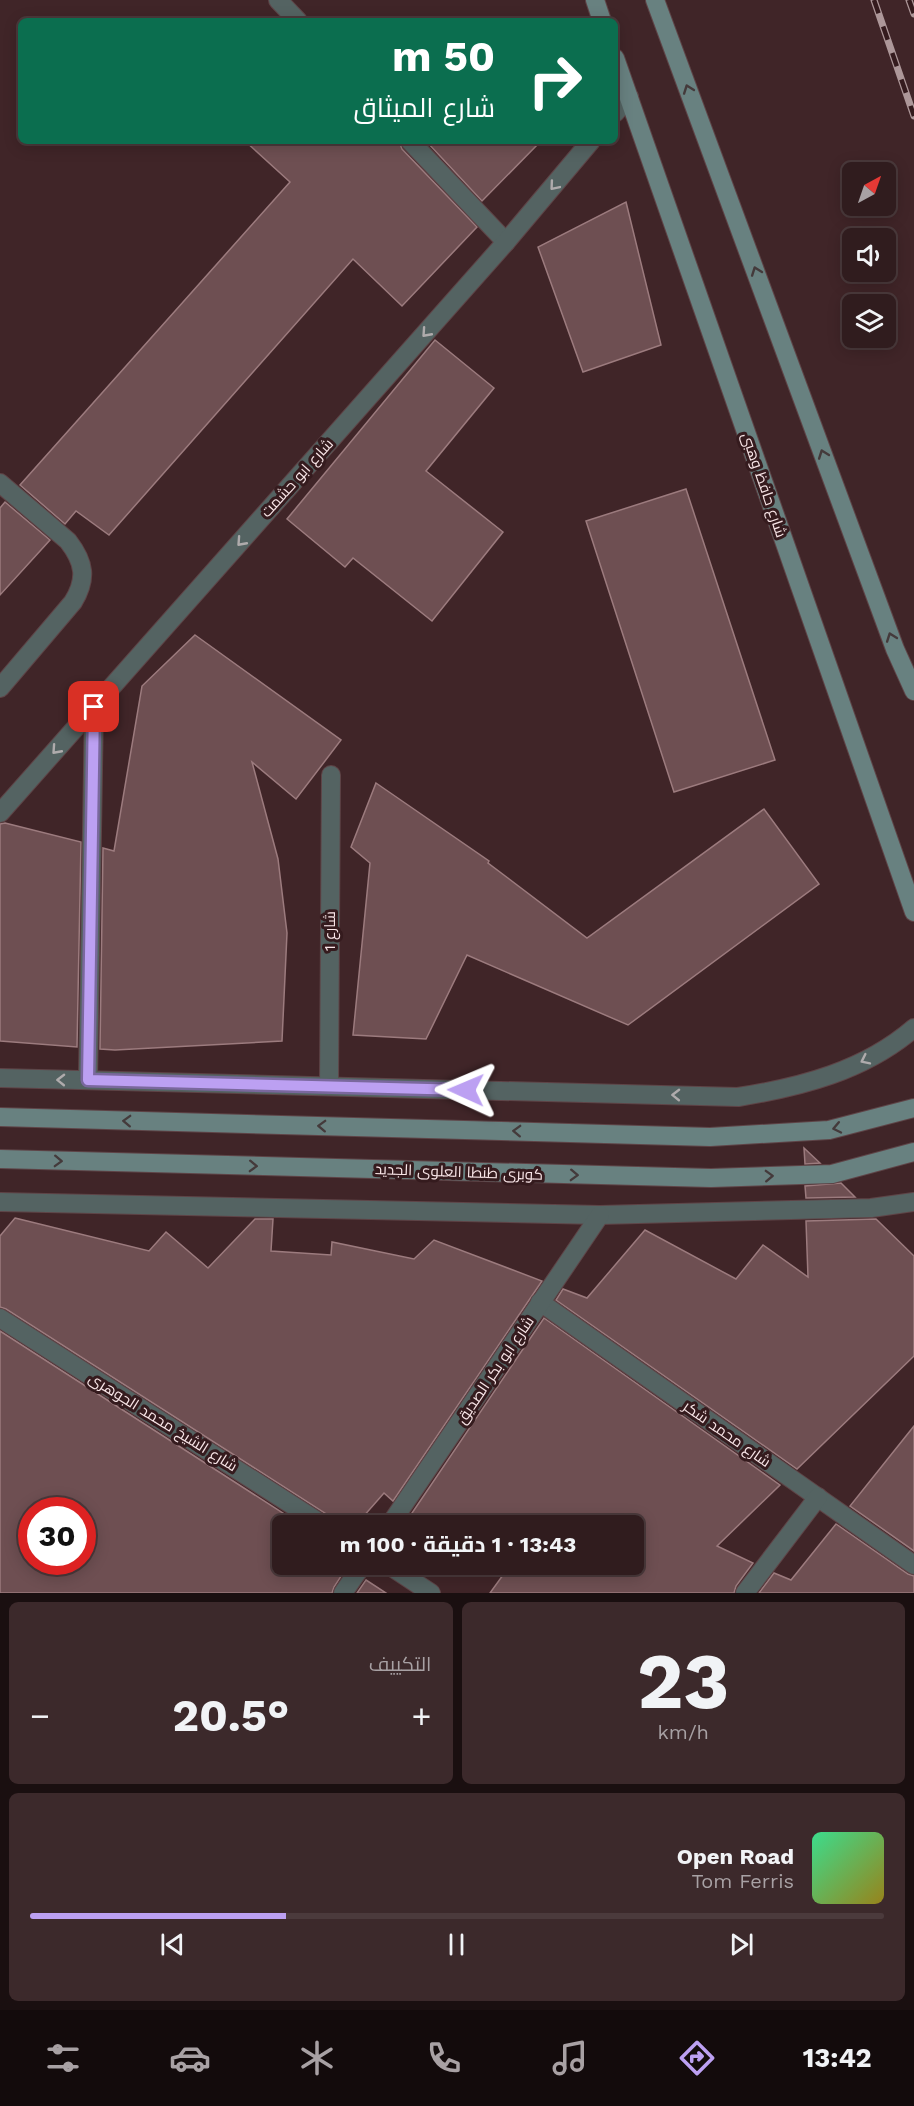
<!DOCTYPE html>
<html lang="ar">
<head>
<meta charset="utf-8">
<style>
  body { margin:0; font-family:"Work Sans",Cairo,sans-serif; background:#3c292b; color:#f1f3f6; direction:rtl; height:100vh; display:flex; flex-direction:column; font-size:22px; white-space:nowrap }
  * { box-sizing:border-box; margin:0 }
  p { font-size:20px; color:#a8a1a4 }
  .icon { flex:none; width:33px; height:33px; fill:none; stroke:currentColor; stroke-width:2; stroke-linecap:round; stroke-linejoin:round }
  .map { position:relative; height:1593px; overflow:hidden; direction:ltr }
  .side { display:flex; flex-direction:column; gap:9px; padding:9px; background:#1a0f10; flex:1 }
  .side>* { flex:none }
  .guide { position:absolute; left:18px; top:18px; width:600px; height:126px; border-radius:9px; box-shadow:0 3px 15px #0003,0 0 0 2px #4b3a3c; direction:rtl; background:#0b6e4f; color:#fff; overflow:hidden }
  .needle { width:39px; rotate:40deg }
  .fabs { position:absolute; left:842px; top:162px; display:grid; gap:12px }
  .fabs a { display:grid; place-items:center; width:54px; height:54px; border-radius:9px; background:#301c1e; box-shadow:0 3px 15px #0003,0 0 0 2px #4b3a3c; font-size:30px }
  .speed { position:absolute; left:18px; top:1497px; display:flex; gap:12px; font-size:30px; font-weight:700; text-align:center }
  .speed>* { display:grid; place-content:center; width:78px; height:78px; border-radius:50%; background:#301c1e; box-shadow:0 3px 15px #0003,0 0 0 2px #4b3a3c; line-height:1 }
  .speed .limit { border:9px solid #d22; background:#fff; color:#111 }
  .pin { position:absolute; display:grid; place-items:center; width:51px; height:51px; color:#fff; margin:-26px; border-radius:12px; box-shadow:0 3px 9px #0006 }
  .me { position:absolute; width:66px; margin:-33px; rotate:271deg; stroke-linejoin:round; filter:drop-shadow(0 0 4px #0008) }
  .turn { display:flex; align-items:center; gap:21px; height:126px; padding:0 24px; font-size:27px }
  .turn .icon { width:78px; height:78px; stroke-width:2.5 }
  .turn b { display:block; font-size:42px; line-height:51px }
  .big { font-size:45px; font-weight:700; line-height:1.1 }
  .side .tile { flex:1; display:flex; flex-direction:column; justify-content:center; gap:9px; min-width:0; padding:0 21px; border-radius:9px; background:#3c292b }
  .side .dial { align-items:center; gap:0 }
  .dial b { font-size:78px; line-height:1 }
  .song { display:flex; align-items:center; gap:18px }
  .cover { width:72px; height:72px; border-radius:9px; background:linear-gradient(135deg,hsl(150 70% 55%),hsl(50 70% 35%)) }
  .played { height:6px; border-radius:3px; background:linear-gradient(90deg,#bca0f2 30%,#4b3a3c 30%) }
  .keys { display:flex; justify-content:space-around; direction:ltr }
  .heat { display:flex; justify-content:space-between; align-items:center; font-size:33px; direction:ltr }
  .side .tiles { flex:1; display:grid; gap:9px; grid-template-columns:1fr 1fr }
  .tile:last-child { grid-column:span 2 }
  .trip { position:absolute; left:272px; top:1515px; width:372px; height:60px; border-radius:9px; background:#301c1e; box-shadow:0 3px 15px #0003,0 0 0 2px #4b3a3c; font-weight:700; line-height:60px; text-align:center; direction:rtl }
  .tabs { display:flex; height:96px; justify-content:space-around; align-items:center; background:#130b0c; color:#a8a1a4 }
  .tabs .icon { width:42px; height:42px }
  .tabs .active { color:#bca0f2 }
  .tabs b { font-size:27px; color:#f1f3f6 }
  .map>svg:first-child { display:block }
  .building { fill:#6e4f52; stroke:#9c7b7e; stroke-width:1.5; fill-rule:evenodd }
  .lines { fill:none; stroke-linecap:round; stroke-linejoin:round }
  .lane-casing { stroke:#5e4447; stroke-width:20 }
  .street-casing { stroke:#5e4447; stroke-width:20 }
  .secondary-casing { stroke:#5e4447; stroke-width:20 }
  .lane { stroke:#546362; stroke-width:18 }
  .street { stroke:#546362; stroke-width:18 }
  .secondary { stroke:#688180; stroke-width:18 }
  .rail-casing { stroke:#ad9799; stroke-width:7 }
  .rail { stroke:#351b1e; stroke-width:4.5; stroke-dasharray:14; stroke-linecap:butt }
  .oneway { stroke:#443a3b }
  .oneway2 { stroke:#afabac }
  .route-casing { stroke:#7a689d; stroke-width:15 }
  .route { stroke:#bca0f2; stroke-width:10 }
  .labels { text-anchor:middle; stroke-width:6; stroke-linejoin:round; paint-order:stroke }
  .street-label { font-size:15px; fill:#f9e6e8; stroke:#351b1e }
</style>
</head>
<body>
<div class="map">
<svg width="914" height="1593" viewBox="0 0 914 1593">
  <rect width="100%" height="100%" fill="#402528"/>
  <!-- building -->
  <g class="building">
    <path d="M245,141H399L402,149L477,227L402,306L353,259L109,535L76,511L65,524L20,485L290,182Z"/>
    <path d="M426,141H541L482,201Z"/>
    <path d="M626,202L661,345L583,372L538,247Z"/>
    <path d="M435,340L494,388L426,471L503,532L432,621L353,558L345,567L287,519Z"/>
    <path d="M686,489L775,760L674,792L586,521Z"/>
    <path d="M5,502L50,540L0,595V508Z"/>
    <path d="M195,635L341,740L296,799L252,762L278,859L287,933L282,1041L115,1050L100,1049L103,848L114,851L142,686Z"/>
    <path d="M376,783L489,861L488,863L587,938L764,809L819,884L628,1025L467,955L426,1039L353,1035L370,863L351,847Z"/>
    <path d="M5,823L81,842L77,1047L0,1041V824Z"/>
    <path d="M804,1148L820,1163L805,1164Z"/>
    <path d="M841,1183L855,1197L806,1198L805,1186Z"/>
    <path d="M15,1218L149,1251L166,1232L208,1268L255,1219H273L271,1251L331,1255L332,1242L414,1259L434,1240L542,1281L393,1501L384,1493L355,1526H336L331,1517L6,1309L0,1307V1236Z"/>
    <path d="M876,1219L914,1256V1356L797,1469L556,1300L563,1289L587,1298L645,1230L736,1279L763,1245L808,1277L806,1221Z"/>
    <path d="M544,1318L780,1485L717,1546L753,1563L736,1586L734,1593H490L511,1564H633V1526H420L410,1516Z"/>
    <path d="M0,1331L303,1526H282V1564H343L347,1567L334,1587L332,1593H0ZM32,1510H82V1562H32Z"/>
    <path d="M914,1426V1551L850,1506Z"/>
    <path d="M836,1524L908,1574L914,1576V1593H759L774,1573L791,1580Z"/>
    <path d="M366,1580L386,1593H357Z"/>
  </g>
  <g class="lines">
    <!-- lane casing -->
    <g class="lane-casing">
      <path id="lane" d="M0,483L68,541C85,563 87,579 73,602L0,688"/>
    </g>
    <!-- street casing -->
    <g class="street-casing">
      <g id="street">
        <path d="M278,0L298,21"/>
        <path d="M615,113L629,97"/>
        <path d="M410,141L506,242"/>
        <path d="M0,813L506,242L591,141"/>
        <path d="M0,1078L738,1097C801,1087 864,1071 914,1028"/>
        <path d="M88,1080L94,707"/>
        <path d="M329,1086L331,775"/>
        <path d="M0,1202L600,1215L871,1208L914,1202"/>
        <path d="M540,1302L914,1565"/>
        <path d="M0,1318L325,1526"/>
        <path d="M389,1526L600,1215"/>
        <path d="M387,1564L431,1593"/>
        <path d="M343,1593L363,1564"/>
        <path d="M745,1593L818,1497"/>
      </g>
    </g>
    <!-- secondary casing -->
    <g class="secondary-casing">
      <g id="secondary">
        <path d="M595,0L602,21"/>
        <path d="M655,0L895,649L914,691"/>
        <path d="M615,58L914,912"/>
        <path d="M0,1117L710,1137L829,1130L914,1108"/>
        <path d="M0,1159L711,1178L832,1174L914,1152"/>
      </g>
    </g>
    <!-- lane -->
    <use href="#lane" class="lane"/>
    <!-- street -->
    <use href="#street" class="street"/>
    <!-- secondary -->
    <use href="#secondary" class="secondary"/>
    <!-- rail casing -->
    <g class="rail-casing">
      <g id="rail">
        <path d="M874,0L914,116"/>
        <path d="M909,0L914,14"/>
      </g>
    </g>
    <!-- rail -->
    <use href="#rail" class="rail"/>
  </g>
  <!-- one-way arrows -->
  <defs><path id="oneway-chevron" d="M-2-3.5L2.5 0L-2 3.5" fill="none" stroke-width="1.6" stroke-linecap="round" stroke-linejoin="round" transform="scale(1.5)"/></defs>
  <g class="oneway">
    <use href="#oneway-chevron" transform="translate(688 89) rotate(-110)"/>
    <use href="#oneway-chevron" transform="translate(756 271) rotate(-110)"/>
    <use href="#oneway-chevron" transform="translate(823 454) rotate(-110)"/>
    <use href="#oneway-chevron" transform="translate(891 637) rotate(-110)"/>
    <use href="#oneway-chevron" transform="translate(127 1121) rotate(-178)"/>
    <use href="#oneway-chevron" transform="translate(322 1126) rotate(-178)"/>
    <use href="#oneway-chevron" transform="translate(837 1128) rotate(168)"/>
    <use href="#oneway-chevron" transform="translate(517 1131) rotate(-178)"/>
    <use href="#oneway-chevron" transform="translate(58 1161) rotate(2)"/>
    <use href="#oneway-chevron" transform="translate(253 1166) rotate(2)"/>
    <use href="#oneway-chevron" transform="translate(574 1175) rotate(2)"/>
    <use href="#oneway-chevron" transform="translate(769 1176) rotate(-2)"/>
  </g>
  <g class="oneway2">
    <use href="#oneway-chevron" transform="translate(554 186) rotate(130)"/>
    <use href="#oneway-chevron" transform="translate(426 333) rotate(132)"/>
    <use href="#oneway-chevron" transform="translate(241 542) rotate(132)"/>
    <use href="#oneway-chevron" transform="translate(56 750) rotate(132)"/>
    <use href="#oneway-chevron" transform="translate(865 1060) rotate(154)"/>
    <use href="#oneway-chevron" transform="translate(61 1080) rotate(-179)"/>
    <use href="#oneway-chevron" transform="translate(676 1095) rotate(-179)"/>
  </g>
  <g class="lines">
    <!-- route casing -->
    <g class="route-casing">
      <path id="route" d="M94,707L88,1080L466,1090"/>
    </g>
    <!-- route -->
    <use href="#route" class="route"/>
  </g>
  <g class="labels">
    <!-- street labels -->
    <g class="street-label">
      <text transform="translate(297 478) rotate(-48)" y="5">شارع ابو حشمت</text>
      <text transform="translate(764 485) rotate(71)" y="5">شارع حافظ وهبى</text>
      <text transform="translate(330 931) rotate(-90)" y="5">شارع 1</text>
      <text transform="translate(459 1172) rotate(2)" y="5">كوبرى طنطا العلوى الجديد</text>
      <text transform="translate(495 1370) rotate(-56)" y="5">شارع ابو بكر الصديق</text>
      <text transform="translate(163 1422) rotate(32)" y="5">شارع الشيخ محمد الجوهرى</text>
      <text transform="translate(727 1434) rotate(35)" y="5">شارع محمد شكر</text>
    </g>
  </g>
</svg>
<div class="fabs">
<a><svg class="needle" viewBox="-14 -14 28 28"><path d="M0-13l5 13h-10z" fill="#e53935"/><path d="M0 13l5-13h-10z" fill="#a8a1a4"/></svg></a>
<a><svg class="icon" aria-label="sound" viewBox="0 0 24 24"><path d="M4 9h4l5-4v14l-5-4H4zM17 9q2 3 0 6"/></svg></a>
<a><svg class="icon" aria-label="layers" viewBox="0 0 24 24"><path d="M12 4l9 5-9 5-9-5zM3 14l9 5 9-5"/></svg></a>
</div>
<div class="speed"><div class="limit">30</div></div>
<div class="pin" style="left:94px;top:707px;background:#d93025"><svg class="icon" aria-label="arrive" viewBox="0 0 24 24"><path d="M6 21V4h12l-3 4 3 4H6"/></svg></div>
<svg class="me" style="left:466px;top:1090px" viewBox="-20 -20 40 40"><path d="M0-17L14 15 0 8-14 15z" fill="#bca0f2" stroke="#fff" stroke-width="4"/></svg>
<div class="trip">13:43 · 1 دقيقة · 100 m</div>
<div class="guide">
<div class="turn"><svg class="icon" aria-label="right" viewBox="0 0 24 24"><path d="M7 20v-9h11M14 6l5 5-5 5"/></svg><div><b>50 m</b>شارع الميثاق</div></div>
</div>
</div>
<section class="side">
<div class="tiles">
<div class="tile dial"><b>23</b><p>km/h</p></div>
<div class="tile"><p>التكييف</p>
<div class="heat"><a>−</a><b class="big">20.5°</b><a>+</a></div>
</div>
<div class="tile">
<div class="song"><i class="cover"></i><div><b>Open Road</b><p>Tom Ferris</p></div></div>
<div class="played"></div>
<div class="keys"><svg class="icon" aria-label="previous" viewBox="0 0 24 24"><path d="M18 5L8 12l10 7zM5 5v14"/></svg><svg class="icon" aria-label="pause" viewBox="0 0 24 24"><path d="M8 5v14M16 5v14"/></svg><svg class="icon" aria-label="next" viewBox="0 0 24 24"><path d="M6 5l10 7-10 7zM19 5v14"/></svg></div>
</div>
</div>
</section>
<nav class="tabs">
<b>13:42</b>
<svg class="icon active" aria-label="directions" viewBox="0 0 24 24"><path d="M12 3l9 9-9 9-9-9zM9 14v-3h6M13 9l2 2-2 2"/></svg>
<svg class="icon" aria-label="music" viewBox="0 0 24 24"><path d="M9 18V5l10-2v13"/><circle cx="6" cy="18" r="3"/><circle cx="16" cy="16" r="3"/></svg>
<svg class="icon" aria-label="phone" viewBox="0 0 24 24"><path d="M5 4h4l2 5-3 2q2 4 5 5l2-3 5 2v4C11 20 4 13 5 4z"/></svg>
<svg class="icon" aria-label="climate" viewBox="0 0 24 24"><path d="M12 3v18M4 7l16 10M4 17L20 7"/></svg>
<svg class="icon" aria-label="car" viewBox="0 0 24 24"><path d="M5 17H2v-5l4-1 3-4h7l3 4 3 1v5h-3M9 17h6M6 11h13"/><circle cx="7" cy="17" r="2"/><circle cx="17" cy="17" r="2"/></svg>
<svg class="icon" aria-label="filters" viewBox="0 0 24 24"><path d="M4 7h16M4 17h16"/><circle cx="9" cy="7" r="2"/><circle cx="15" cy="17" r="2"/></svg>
</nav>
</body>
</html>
